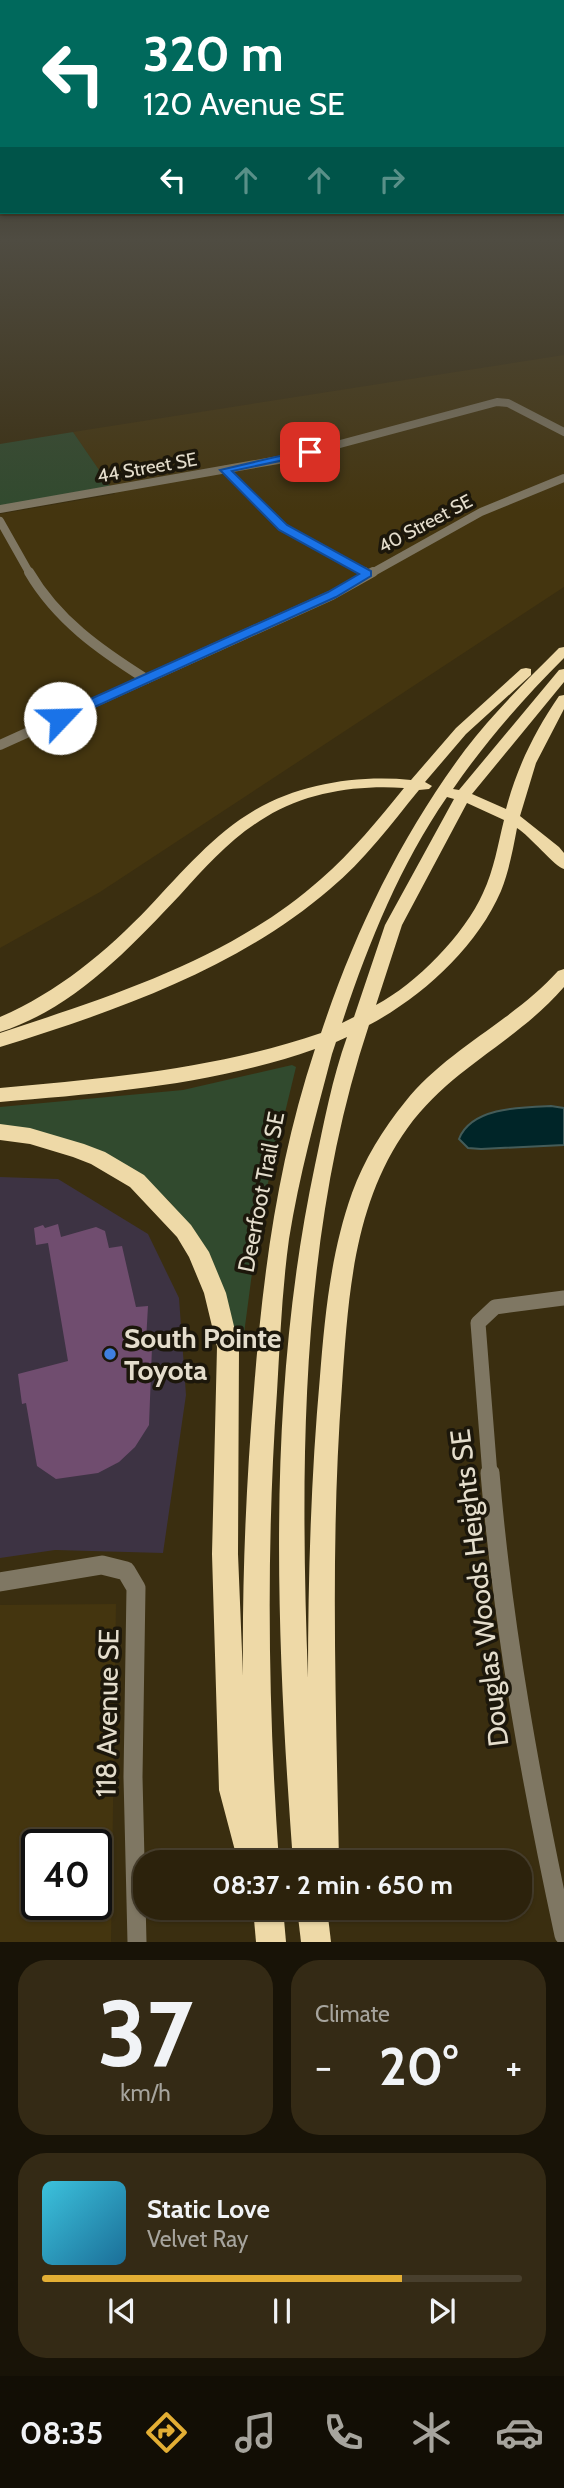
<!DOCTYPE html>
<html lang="en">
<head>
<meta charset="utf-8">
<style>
  body { margin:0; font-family:Cabin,sans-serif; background:#342a15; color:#f1f3f6; height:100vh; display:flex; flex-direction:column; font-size:26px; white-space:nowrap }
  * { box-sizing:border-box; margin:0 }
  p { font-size:23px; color:#a6a49d }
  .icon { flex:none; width:38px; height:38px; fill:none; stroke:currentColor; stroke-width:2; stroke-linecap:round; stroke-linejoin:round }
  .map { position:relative; height:1942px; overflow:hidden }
  .side { display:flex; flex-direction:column; gap:18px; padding:18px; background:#181307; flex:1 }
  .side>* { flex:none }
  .hud { position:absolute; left:0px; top:0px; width:565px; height:214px; box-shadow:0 2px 5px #0004,0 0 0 2px #483f2d; background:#00695c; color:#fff; overflow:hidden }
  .speed { position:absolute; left:21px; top:1829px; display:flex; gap:14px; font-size:35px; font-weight:700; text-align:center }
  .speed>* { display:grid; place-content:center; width:91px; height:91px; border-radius:50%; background:#2c220c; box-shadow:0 2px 5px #0004,0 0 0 2px #483f2d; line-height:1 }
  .speed .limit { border:4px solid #111; border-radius:10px; background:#fff; color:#111 }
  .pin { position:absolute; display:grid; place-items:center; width:60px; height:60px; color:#fff; margin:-30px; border-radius:14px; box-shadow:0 4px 10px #0006 }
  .me { position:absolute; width:77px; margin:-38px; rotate:66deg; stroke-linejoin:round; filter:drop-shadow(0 0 5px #0008) }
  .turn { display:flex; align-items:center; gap:24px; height:147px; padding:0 28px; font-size:32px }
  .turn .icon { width:91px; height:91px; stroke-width:2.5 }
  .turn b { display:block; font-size:49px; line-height:60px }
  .lanes { display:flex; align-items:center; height:66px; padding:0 28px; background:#0003; justify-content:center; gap:35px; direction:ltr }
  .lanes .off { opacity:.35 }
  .big { font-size:52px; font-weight:700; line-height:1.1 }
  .side .widget { flex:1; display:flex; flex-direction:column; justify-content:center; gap:10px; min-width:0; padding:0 24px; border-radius:28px; background:#342a15 }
  .side .dial { align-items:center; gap:0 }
  .dial b { font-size:91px; line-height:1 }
  .song { display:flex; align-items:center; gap:21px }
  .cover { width:84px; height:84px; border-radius:10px; background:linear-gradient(135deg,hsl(190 70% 55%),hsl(200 70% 35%)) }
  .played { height:7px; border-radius:4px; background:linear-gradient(90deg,#e3ae34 75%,#483f2d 75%) }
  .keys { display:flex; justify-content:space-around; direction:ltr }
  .heat { display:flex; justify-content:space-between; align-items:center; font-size:38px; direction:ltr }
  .side .tiles { flex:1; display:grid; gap:18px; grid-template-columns:1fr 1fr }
  .widget:last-child { grid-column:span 2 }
  .trip { position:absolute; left:133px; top:1850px; width:399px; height:70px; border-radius:28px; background:#2c220c; box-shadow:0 2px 5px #0004,0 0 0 2px #483f2d; font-weight:700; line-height:70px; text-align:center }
  .dock { display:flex; height:112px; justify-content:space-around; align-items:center; background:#120e05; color:#a6a49d }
  .dock .icon { width:49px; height:49px }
  .dock .selected { color:#e3ae34 }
  .dock b { font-size:32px; color:#f1f3f6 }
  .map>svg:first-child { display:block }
  .commercial { fill:#3d3343 }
  .built { fill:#44350f; fill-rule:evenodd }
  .green { fill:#314a2e }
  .water { fill:#002528; stroke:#445c59; stroke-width:2 }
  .building { fill:#704d6f }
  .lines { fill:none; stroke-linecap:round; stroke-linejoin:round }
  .minor-far3 { stroke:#7f7763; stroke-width:8 }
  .minor-far2 { stroke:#7f7763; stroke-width:10 }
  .minor-far1 { stroke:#7f7763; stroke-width:15 }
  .minor { stroke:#7f7763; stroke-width:19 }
  .highway { fill:#eed9a7; fill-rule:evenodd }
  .route { fill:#1a73e8; stroke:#114b97; stroke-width:2 }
  .shop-dot { fill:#3f7fe0; stroke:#1c170b; stroke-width:2.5 }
  .labels { text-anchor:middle; stroke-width:7; stroke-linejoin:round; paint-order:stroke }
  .far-street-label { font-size:19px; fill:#e4ddcc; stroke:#1c170b }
  .street-label { font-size:23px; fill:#e4ddcc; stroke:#1c170b }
  .near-poi-label { font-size:28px; font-weight:bold; fill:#e4ddcc; stroke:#1c170b; text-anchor:start }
  .near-street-label { font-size:28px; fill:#e4ddcc; stroke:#1c170b }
</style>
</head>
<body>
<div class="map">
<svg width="564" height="1942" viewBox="0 0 564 1942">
  <rect width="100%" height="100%" fill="#3a2e10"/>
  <!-- commercial -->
  <path class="commercial" d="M0,1177L58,1179L148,1234L179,1298L186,1395L163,1553L55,1550L0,1558Z"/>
  <!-- built -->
  <g class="built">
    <path d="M564,355V587L100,892L0,948V514L115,494L73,432Z"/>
    <path d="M116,1604L111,1942H0V1605ZM37,1844H96V1904H37Z"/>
  </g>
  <!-- green -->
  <g class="green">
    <path d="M73,432L110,486L0,506V444Z"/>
    <path d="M292,1065L296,1067L259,1220L242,1349L236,1350L230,1313L211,1257L197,1235L168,1200L143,1179L0,1128V1107L183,1090Z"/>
  </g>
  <!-- water -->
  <path class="water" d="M551,1106L564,1108V1145L481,1149L468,1148L459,1139C471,1107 523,1107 551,1106Z"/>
  <!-- building -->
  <path class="building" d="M58,1224L61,1237L96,1227L105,1231L109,1248L122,1246L136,1307L148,1306L146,1341L152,1347L149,1425L135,1447L119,1462L98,1473L56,1479L37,1466L26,1403L22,1404L18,1374L68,1361L48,1243L36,1245L34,1228L43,1225L45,1228Z"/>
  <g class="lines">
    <!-- minor-far3 -->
    <g class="minor-far3">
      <path d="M225,470L283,527L367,574"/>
      <path d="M0,509L284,459L497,402L508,403L564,432"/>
      <path d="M0,521L30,574"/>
      <path d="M370,574L481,512L564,478"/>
    </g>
    <!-- minor-far2 -->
    <g class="minor-far2">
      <path d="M29,572C57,620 100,650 146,679"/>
      <path d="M364,572L367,574"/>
      <path d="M0,745L332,595L373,572"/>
    </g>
    <!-- minor-far1 -->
    <path class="minor-far1" d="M490,1475L478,1323L495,1307L564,1298"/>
    <!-- minor -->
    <g class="minor">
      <path d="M490,1473C503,1629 531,1782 564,1935"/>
      <path d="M0,1582L102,1565L126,1571L136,1588L133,1777L137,1942"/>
    </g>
    <!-- highway -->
    <g class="highway">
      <path d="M564,647V658C523,699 486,741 453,789L459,790L559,670L564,669V682L472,794L506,809C517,767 535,731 559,696L564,695V709L536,763L520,816L559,847L564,853V869C555,867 530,836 517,828C513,849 509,871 501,891C477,947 422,997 369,1025C300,1231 300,1463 308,1678C308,1577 311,1476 320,1376C325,1314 331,1252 352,1193C364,1160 383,1129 405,1102C447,1049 513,1021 558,971L564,969V987C514,1045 446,1069 402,1136C353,1210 348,1300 342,1386C330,1544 336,1703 339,1862H293C276,1630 266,1395 315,1165C324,1122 332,1079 347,1037L336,1042L332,1054C316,1115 299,1176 289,1239C282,1290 280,1341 277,1392C266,1549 268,1705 279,1862H238L219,1790L212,1554L217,1347L204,1293L189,1257L177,1237L130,1187L91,1164L73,1157L30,1144L0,1140V1124L30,1128L84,1144L105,1152L144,1175L191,1225L209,1252L226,1293L239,1347L238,1554L243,1676C242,1580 246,1485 254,1389C263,1272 278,1161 315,1049C213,1085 107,1093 0,1102V1088C109,1078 216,1069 321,1033C355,931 401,836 465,750C493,713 526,681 559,648ZM447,797L454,799L385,925L354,1017L342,1023C368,944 400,865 447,797ZM467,803L504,820C498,844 494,870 483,893C465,934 416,984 376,1005L402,925Z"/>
      <path d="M526,668L531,669V675L466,734L425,782L432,786L429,789L419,790C391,824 364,861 330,889C237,969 116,1011 0,1047V1033C112,996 231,959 321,879C352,852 378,820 404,788C357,785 307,792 266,817C232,837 206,866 180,895C129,949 73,1009 0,1032V1017C58,992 106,952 149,907C182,872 214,834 255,810C302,783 359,775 411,780L456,728L521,669Z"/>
      <path d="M253,1908H283L286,1942H256Z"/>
      <path d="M297,1908H327L331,1942H301Z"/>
    </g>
  </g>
  <!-- sky -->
  <linearGradient id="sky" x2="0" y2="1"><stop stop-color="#201909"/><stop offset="0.47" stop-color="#4f4c42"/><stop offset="1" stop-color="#4f4c42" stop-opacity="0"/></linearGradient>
  <rect width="564" height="511" fill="url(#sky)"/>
  <!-- route -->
  <path class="route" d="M310,449L315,452L313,454L232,471L287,525L371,571V576L336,597L64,721H55V715L328,592L359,574L279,530L220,470Z"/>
  <!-- markers -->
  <circle class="shop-dot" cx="110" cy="1354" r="7"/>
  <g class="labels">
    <!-- far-street labels -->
    <g class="far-street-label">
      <text transform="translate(147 467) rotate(-10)" y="7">44 Street SE</text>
      <text transform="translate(425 523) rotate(-28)" y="7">40 Street SE</text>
    </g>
    <!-- street labels -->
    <g class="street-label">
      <text transform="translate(261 1192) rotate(-79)" y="8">Deerfoot Trail SE</text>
    </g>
    <!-- near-poi labels -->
    <g class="near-poi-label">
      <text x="124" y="1348">South Pointe<tspan x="124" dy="32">Toyota</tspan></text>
    </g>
    <!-- near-street labels -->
    <g class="near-street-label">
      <text transform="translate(479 1588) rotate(-97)" y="10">Douglas Woods Heights SE</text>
      <text transform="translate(107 1713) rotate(-89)" y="10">118 Avenue SE</text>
    </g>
  </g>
</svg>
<div class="speed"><div class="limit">40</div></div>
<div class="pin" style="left:310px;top:452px;background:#d93025"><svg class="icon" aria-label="arrive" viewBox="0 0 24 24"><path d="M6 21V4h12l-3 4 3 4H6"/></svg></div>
<svg class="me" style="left:60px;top:718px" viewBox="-20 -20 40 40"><circle r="19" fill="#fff"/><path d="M0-13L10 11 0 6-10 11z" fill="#1a73e8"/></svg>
<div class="trip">08:37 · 2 min · 650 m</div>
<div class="hud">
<div class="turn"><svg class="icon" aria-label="left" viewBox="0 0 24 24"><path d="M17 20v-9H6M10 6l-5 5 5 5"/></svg><div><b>320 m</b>120 Avenue SE</div></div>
<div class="lanes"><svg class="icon" aria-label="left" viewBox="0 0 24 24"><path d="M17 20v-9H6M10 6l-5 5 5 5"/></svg><svg class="icon off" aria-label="ahead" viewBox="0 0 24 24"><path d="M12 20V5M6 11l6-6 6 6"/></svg><svg class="icon off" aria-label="ahead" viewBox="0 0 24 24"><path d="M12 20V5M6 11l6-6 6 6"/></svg><svg class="icon off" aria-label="right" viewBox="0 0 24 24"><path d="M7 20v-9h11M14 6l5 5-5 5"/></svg></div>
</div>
</div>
<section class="side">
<div class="tiles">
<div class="widget dial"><b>37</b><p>km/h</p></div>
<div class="widget"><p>Climate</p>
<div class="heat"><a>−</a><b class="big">20°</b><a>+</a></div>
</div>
<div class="widget">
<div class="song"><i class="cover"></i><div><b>Static Love</b><p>Velvet Ray</p></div></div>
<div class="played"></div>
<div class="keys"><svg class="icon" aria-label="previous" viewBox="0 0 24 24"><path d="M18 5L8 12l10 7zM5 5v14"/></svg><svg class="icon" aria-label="pause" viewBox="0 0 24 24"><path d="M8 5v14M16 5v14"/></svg><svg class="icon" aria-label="next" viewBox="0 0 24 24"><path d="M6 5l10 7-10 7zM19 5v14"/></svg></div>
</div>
</div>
</section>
<nav class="dock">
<b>08:35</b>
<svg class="icon selected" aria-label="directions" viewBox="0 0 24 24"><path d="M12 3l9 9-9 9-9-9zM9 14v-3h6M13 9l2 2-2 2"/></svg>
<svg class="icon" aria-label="music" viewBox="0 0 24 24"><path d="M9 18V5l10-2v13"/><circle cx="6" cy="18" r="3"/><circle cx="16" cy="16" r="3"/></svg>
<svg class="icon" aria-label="phone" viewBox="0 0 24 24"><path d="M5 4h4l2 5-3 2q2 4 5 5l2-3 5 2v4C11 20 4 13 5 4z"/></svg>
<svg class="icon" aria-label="climate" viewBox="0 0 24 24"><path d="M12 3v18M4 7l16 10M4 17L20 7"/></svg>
<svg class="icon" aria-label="car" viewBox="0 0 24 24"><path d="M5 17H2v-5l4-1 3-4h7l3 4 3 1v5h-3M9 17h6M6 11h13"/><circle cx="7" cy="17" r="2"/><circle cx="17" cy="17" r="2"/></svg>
</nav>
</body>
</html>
